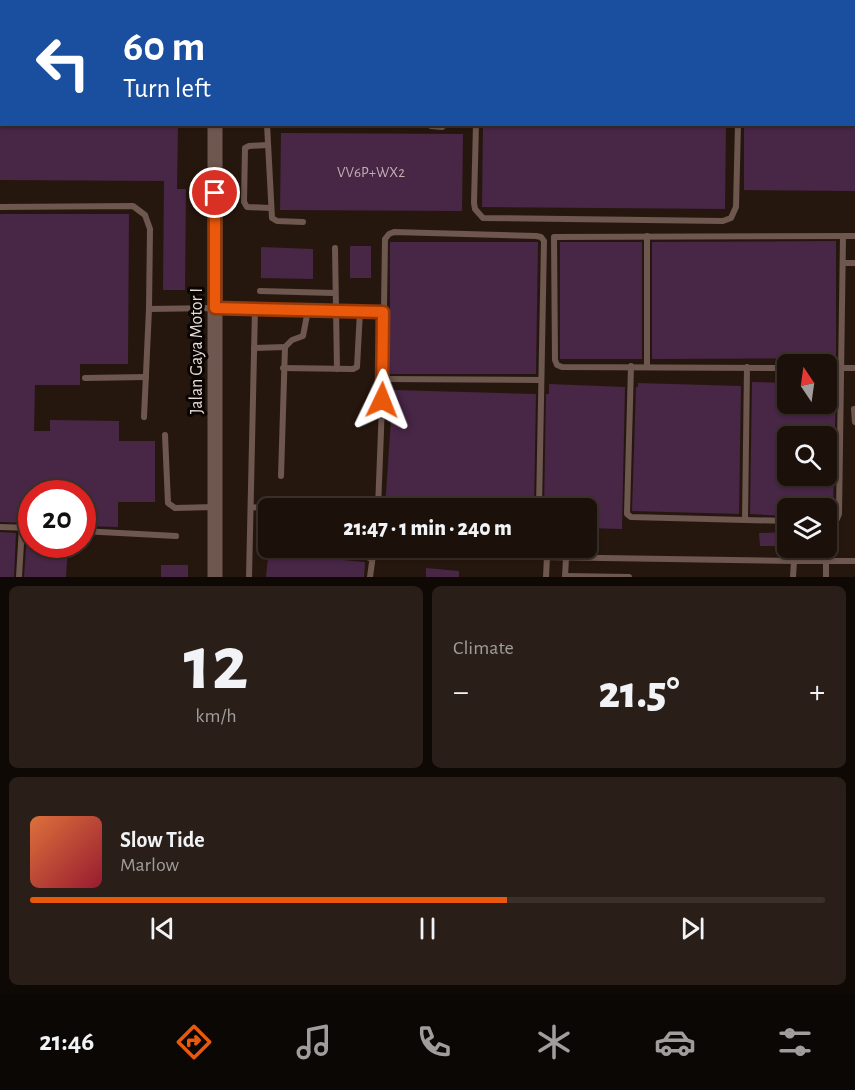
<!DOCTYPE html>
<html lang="en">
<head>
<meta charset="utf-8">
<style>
  body { margin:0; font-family:"Alegreya Sans",sans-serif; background:#291f18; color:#f1f3f6; height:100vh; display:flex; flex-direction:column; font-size:22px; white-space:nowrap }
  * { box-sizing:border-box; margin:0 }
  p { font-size:20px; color:#a09d9c }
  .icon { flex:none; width:33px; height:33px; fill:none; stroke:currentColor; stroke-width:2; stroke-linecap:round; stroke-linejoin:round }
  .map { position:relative; height:577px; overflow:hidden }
  .panel { display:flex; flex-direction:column; gap:9px; padding:9px; background:#0f0906; flex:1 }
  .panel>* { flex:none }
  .banner { position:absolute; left:0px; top:0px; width:855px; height:126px; box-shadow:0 2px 4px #0004,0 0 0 2px #3a312b; background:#1a4fa0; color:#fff; overflow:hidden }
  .needle { width:39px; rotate:347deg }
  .tools { position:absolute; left:777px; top:354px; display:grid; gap:12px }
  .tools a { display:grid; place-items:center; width:60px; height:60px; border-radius:9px; background:#1c110a; box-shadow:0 2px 4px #0004,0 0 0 2px #3a312b; font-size:30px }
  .speed { position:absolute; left:18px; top:480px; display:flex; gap:12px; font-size:30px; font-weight:700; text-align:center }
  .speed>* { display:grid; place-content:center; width:78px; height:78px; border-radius:50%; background:#1c110a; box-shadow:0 2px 4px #0004,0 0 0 2px #3a312b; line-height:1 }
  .speed .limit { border:9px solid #d22; background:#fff; color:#111 }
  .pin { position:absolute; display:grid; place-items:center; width:51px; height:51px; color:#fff; margin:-26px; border:3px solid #fff; border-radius:50%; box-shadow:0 2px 6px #0007 }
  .me { position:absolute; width:66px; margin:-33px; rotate:2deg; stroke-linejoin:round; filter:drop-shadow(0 0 4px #0008) }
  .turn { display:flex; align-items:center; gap:21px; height:126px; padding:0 24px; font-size:27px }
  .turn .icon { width:78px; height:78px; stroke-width:2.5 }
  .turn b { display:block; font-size:42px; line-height:51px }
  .big { font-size:45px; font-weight:800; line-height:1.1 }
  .panel .tile { flex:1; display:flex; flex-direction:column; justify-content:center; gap:9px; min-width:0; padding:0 21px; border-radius:9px; background:#291f18 }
  .panel .dial { align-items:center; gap:0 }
  .dial b { font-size:78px; line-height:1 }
  .song { display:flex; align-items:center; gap:18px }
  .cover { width:72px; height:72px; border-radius:9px; background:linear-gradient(135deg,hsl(20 70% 55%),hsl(350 70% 35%)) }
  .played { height:6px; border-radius:3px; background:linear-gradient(90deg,#ea580c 60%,#3a312b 60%) }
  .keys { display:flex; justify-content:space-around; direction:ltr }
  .heat { display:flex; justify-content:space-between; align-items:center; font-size:33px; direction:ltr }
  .panel .tiles { flex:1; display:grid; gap:9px; grid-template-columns:1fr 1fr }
  .tile:last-child { grid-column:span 2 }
  .trip { position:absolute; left:258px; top:498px; width:339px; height:60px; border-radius:9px; background:#1c110a; box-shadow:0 2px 4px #0004,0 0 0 2px #3a312b; font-weight:800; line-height:60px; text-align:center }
  .tabs { display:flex; height:96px; justify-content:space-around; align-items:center; background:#0b0704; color:#a09d9c }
  .tabs .icon { width:42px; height:42px }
  .tabs .on { color:#ea580c }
  .tabs b { font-size:27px; color:#f1f3f6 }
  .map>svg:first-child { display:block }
  .building { fill:#482646; fill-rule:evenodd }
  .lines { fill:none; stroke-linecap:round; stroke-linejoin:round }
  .service { stroke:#6d574f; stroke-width:6 }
  .tertiary { stroke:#6d574f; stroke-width:15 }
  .route-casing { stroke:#983908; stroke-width:15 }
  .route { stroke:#ea580c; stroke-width:10 }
  .labels { text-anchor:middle; stroke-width:6; stroke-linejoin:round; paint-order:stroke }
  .number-label { font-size:15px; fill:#bfaeb2 }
  .street-label { font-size:18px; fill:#e7dcd6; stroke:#0a0503 }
</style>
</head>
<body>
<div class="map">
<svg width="855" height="577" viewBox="0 0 855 577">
  <rect width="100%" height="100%" fill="#26170e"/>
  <!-- building -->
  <g class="building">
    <path d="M0,124H178L177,189H186L185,290H163L164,181L0,180Z"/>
    <path d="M483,124H726L725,209L482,207Z"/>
    <path d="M744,124H855V191L744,190Z"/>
    <path d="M281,133L463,134L462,211L280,210Z"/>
    <path d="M0,214H129L128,364H80V385H35L34,431H50V420L119,421V441H155V502H118V527L82,526V494H32V523L0,522Z"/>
    <path d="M836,241V358L652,359V242Z"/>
    <path d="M390,242H538L536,374H390Z"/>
    <rect x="560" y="242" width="82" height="117"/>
    <rect x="350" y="246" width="21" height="32"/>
    <path d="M261,247L313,249V279L261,278Z"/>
    <path d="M752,382L788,383V404H826V385H836L833,508H788V516L750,514ZM788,436H826V476H788Z"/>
    <path d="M638,383L741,386L739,514L632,511L636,387H638Z"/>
    <path d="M549,384L625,387L622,529L586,528V508H544L546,394H549Z"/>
    <path d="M393,390L536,394L534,508H385Z"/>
    <path d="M0,532L16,533L14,577H0Z"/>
    <path d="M788,532V546H760L759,533Z"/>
    <path d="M27,533H32V544H68L66,577H24Z"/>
    <path d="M269,548H304L343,551V560L365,562L364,577H266Z"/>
    <rect x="161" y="565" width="27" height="12"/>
    <path d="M426,568L459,571V577H426Z"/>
  </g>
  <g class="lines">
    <!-- service -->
    <g class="service">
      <path d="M735,0L737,2"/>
      <path d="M183,2V0"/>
      <path d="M482,2L484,0"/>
      <path d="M0,20H2"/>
      <path d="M854,53H855"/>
      <path d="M0,63H2"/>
      <path d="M267,124L272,218L277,221L303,222"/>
      <path d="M408,124H431"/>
      <path d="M476,124L474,203L475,209L483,218L723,221L731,218L736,207L738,124"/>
      <path d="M431,126L442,127L446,124"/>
      <path d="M267,145L249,146L245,148L244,202L247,207L271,208"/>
      <path d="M0,207L133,206L145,215L150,229L149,309L215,308L383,312"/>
      <path d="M335,248L337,369"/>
      <path d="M843,263H855"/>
      <path d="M260,291L334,293"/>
      <path d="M254,348L285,347"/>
      <path d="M631,366L627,514L631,517L788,521"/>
      <path d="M647,366V236"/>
      <path d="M283,368L353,369L357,367L360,311"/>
      <path d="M788,368L562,367L557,365L555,360L554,237L855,236"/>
      <path d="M826,368H855"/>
      <path d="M85,378L146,377"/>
      <path d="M383,379L541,380"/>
      <path d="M854,409L855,422"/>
      <path d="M144,417L149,309"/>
      <path d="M165,435L168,503L175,508L214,507"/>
      <path d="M281,476L285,347L292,340L303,336L308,310"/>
      <path d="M251,507L268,509"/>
      <path d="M378,508L383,379L385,239L389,234L394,232L536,236L541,237L544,241L539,508"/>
      <path d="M745,520L747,367"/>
      <path d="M826,521L837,519L839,514L843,237"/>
      <path d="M0,527L32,528"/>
      <path d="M82,531L176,536"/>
      <path d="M350,548L353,551L372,559"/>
      <path d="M565,576L629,577"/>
      <path d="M19,577L22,527"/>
      <path d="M249,577L255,309"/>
      <path d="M370,577L373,555L379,552L538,557L794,561"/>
      <path d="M546,577L547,557"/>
      <path d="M565,577L566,558"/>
      <path d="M793,577L794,561H855"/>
      <path d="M826,577V560"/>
    </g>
    <!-- tertiary -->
    <g class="tertiary">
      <path d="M215,0V2"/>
      <path d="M215,577V124"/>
    </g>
  </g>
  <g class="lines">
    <!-- route casing -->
    <g class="route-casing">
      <path id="route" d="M215,193V308L383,312L382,400"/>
    </g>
    <!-- route -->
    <use href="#route" class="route"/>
  </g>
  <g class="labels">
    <!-- number labels -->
    <g class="number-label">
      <text x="371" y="177">VV6P+WX2</text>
    </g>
    <!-- street labels -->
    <g class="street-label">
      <text transform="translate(196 351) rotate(-90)" y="6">Jalan Gaya Motor I</text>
    </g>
  </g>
</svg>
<div class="tools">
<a><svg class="needle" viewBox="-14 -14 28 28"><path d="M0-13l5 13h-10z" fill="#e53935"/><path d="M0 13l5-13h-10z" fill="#a09d9c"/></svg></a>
<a><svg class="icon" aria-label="search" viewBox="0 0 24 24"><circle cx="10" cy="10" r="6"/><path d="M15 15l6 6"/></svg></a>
<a><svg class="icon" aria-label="layers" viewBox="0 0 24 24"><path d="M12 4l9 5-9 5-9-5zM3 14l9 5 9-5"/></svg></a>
</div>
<div class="speed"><div class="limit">20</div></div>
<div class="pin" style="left:215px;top:193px;background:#d93025"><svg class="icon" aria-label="arrive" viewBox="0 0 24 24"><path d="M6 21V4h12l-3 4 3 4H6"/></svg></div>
<svg class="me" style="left:382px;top:400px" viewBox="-20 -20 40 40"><path d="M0-17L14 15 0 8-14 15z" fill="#ea580c" stroke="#fff" stroke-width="4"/></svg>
<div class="trip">21:47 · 1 min · 240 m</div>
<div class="banner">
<div class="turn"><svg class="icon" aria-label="left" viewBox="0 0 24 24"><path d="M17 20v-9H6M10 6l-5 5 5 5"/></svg><div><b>60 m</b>Turn left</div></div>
</div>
</div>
<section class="panel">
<div class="tiles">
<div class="tile dial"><b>12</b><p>km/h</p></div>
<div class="tile"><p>Climate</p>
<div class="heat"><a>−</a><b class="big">21.5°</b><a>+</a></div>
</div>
<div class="tile">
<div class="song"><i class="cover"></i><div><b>Slow Tide</b><p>Marlow</p></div></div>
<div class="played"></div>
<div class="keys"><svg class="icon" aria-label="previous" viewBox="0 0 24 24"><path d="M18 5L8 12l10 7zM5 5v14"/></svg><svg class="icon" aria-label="pause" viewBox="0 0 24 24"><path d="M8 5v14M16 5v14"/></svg><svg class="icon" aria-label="next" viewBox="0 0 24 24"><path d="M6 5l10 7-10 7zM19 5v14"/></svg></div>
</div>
</div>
</section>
<nav class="tabs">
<b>21:46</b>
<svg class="icon on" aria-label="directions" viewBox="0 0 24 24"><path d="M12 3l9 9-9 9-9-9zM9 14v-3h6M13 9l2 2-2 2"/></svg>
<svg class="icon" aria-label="music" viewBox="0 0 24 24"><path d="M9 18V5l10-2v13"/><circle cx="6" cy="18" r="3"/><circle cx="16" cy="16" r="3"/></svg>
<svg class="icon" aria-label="phone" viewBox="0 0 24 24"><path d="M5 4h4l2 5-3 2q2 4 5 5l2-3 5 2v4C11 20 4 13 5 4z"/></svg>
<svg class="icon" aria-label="climate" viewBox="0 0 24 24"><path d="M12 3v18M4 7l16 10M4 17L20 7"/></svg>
<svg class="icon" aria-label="car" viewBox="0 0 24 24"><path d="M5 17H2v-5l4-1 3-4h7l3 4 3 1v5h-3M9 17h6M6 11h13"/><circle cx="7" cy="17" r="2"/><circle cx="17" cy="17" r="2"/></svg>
<svg class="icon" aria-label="filters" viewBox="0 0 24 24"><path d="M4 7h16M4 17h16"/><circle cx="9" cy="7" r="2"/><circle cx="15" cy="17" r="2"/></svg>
</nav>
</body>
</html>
